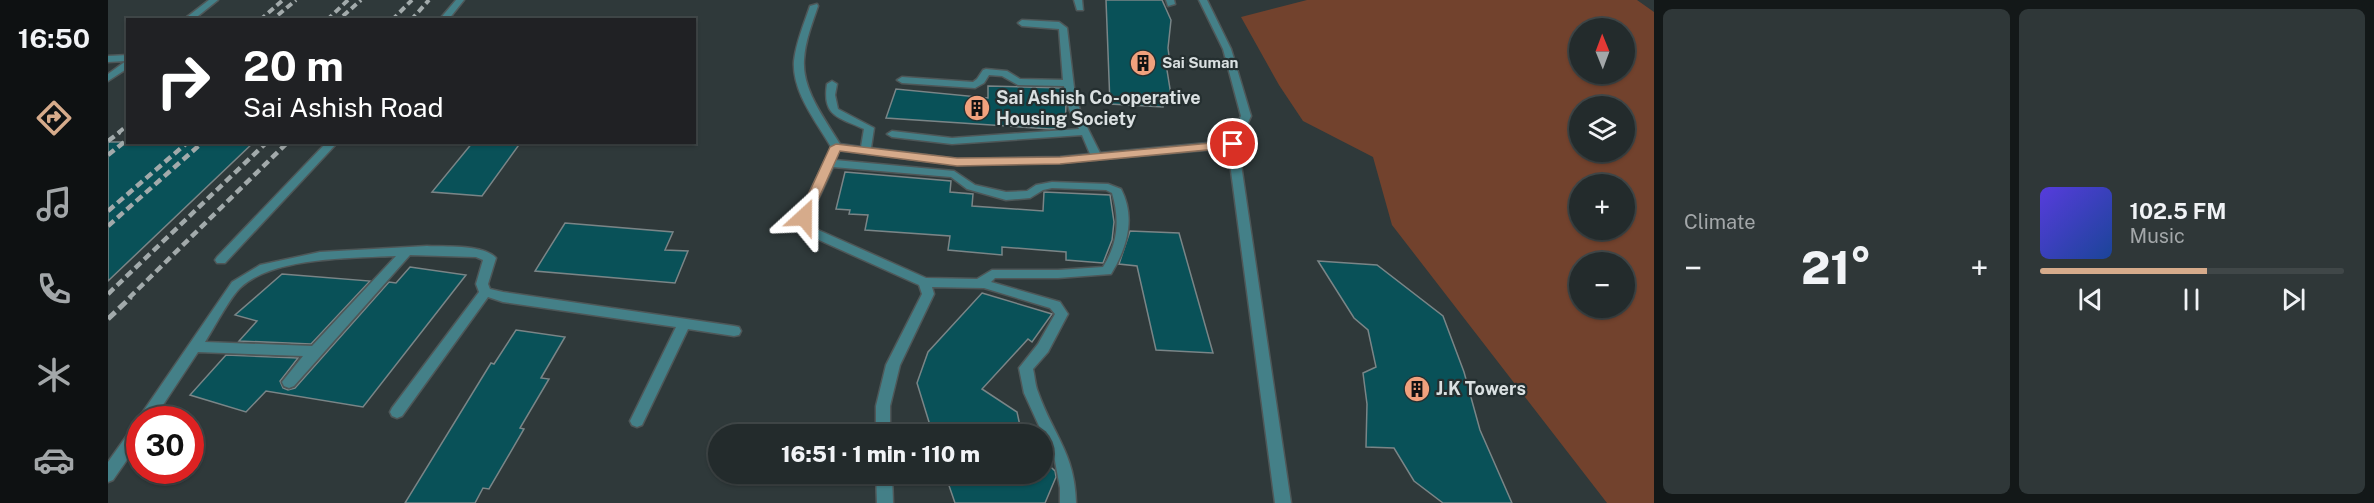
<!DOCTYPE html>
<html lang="en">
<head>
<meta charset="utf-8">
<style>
  body { margin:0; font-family:"Public Sans",sans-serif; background:#2f3738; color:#f1f3f6; height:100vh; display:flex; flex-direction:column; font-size:22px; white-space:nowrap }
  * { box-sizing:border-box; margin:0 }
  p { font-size:20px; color:#a3a7a9 }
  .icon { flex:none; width:33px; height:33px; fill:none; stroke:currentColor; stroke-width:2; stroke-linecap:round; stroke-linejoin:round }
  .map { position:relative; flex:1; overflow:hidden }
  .sheet { display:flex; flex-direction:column; gap:9px; padding:9px; background:#131818; width:720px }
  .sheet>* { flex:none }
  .hud { position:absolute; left:18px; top:18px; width:570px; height:126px; border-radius:0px; box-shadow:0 2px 4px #0004,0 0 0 2px #404748; background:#202124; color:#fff; overflow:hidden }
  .needle { width:39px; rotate:359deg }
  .tools { position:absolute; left:1461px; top:18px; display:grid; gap:12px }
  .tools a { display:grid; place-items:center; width:66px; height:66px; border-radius:50%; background:#232b2c; box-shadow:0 2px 4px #0004,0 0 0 2px #404748; font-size:30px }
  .speed { position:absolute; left:18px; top:406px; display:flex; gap:12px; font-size:30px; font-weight:700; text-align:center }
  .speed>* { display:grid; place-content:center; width:78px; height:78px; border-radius:50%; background:#232b2c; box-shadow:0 2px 4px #0004,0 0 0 2px #404748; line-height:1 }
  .speed .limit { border:9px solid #d22; background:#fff; color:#111 }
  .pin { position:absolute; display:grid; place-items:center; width:51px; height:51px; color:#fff; margin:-26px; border:3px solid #fff; border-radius:50%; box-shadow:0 2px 6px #0007 }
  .me { position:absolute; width:66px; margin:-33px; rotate:24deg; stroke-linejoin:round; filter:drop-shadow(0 0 4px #0008) }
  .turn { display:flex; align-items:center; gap:21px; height:126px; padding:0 18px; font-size:27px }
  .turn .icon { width:78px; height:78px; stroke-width:2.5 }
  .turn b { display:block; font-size:42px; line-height:51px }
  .big { font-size:45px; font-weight:800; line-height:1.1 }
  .sheet .tile { flex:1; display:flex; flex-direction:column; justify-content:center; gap:9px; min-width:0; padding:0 21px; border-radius:9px; background:#2f3738 }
  .song { display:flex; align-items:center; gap:18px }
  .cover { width:72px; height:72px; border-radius:9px; background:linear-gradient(135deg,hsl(250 70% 55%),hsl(220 70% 35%)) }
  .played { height:6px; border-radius:3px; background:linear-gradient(90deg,#d6ab8b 55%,#404748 55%) }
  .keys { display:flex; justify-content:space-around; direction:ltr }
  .heat { display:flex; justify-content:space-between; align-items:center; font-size:33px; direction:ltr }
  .sheet .tiles { flex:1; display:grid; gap:9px; grid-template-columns:repeat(2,1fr) }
  .trip { position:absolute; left:600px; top:424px; width:345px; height:60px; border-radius:30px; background:#232b2c; box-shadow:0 2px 4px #0004,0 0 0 2px #404748; font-weight:800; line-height:60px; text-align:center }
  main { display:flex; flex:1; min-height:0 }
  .dock { display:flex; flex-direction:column; width:108px; justify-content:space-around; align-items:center; background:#0e1112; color:#a3a7a9 }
  .dock .icon { width:42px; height:42px }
  .dock .selected { color:#d6ab8b }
  .dock b { font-size:27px; color:#f1f3f6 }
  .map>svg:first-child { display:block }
  .green { fill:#72422d; fill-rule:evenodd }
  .building { fill:#095158; stroke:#7a8587; stroke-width:1.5 }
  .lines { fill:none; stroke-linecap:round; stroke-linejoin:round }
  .pedestrian-casing { stroke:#4e5758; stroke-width:3 }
  .minor-casing { stroke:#4e5758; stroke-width:3 }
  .pedestrian { fill:#448088; fill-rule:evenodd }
  .minor { fill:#448088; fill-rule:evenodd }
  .rail-far2 { stroke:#a2aaab; stroke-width:4; stroke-dasharray:7 4; stroke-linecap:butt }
  .rail-far1 { stroke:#a2aaab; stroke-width:4.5; stroke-dasharray:8 4.5; stroke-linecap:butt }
  .rail { stroke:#a2aaab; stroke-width:5; stroke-dasharray:10 5; stroke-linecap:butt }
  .route { fill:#d6ab8b; stroke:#8b6f5a; stroke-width:1.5 }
  .labels { text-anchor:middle; stroke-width:4.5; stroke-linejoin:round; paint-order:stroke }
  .far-poi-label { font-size:15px; font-weight:bold; fill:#dae0e1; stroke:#252f30; text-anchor:start }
  .poi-label { font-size:18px; font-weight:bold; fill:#dae0e1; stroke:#252f30; text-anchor:start }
</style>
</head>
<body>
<main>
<nav class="dock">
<b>16:50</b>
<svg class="icon selected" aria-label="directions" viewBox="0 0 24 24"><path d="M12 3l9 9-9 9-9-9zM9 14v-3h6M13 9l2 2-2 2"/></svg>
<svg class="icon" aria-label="music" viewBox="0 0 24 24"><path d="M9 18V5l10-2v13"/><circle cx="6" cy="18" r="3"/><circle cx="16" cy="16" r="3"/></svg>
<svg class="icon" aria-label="phone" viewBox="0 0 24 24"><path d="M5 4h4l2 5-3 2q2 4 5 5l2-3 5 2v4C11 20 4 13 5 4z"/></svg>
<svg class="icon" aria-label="climate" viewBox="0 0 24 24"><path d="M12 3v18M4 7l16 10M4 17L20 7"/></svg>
<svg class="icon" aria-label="car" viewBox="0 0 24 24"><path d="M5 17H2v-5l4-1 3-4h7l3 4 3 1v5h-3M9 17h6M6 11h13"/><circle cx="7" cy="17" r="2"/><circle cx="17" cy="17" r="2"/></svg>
</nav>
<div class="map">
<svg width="1546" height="503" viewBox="0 0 1546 503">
  <rect width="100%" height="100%" fill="#2f393a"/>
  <!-- green -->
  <path class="green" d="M1199,0H1529L1546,12V503H1499L1284,225L1265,157L1195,121L1171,85L1133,17ZM1472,28H1516V74H1472ZM1472,106H1516V152H1472ZM1472,184H1516V230H1472ZM1472,262H1516V308H1472Z"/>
  <!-- building -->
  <g class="building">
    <path d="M998,0H1054L1063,20L1060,48L1062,64H1058L1063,95L1055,94V107L1002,104Z"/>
    <path d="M880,86L954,88L958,104L957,128L942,129L778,118L788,89L880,98Z"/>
    <path d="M0,142H146L0,281Z"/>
    <path d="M365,142H413L374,196L324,192Z"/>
    <path d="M737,172L843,181L842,192L865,194L864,206L935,211L936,192L1002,195L1006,222L1004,240L995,263L958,260V252L894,247V255L840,250L842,236L757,230L760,215L741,214L742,210L728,209Z"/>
    <path d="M457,223L565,232L557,250L580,251L567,283L427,271Z"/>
    <path d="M1022,231L1071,233L1105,353L1048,350L1029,266L1011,264Z"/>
    <path d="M1210,261L1269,265L1335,316L1356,372L1372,430L1404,503H1335L1306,481L1286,448L1258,447L1259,404L1255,373L1268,367L1260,330L1246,318Z"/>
    <path d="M302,267L358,275L255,407L158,391L138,412L82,395L118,355L190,358L172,381L175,388L180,390L187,388L281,282L288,283Z"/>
    <path d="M174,274L262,281L203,344L131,341L149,321L127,315Z"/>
    <path d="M874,293L944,314L924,342L920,339L874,389L909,412L914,435H825L809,383L820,352Z"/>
    <path d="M408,330L457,337L433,378L441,379L412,428L416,429L381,489L375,488L367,503H297L383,363L386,364Z"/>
    <path d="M934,459L947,471L948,477L937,503H847L837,474H934Z"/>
  </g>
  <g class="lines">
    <!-- pedestrian casing -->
    <g class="pedestrian-casing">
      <path id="pedestrian" d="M101,0H110L85,20H75Z"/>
    </g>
    <!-- minor casing -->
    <g class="minor-casing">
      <g id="minor">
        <path d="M348,0H356L340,20H331Z"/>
        <path d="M966,0H974L975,10H969Z"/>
        <path d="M1058,0H1066L1067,4L1060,6Z"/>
        <path d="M1091,0H1099L1123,49L1143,116L1130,144L1183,503H1167L1120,148L952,163L850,165L728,150L723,147C708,121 684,92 686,61C688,42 696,24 702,6L709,4L710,6C704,24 697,41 696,60C694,90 717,119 732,144L753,147L756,129C731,117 714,117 719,84L724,81L729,84L727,95L730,109L766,128L763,148L850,159L952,157L982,154L974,135L844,144L784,137L779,134L784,131L844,138L971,129L961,109L956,86L910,85L894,76L881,75L876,83L867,88L794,83L789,80L794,77L865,82L869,79L875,70L878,69L899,71L912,79L955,80L951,29L914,26L910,23L914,20L951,22L959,28L967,96L976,121L992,153L1121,141L1133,116L1115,49Z"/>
        <path d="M20,55V68L0,81V74L18,61L0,62V56Z"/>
        <path d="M219,142H230L117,263H109L107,260L109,257Z"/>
        <path d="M724,153L729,156L727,160L846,171L867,185L898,192L919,191L928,185L944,182L1000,184L1013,189C1028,218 1019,248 1003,274L950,278H887L883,282L952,302L960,314L940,352L925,369C927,377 927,385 930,392C945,435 967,453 968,503H952V488L947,461L916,393L911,368L930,344L947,314L942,308L876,288L824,287L826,294L792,365L782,406V435H768V406L778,365L814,294L811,285L700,235L690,217L719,156ZM725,167L843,177L859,189L898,200L922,198L935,190L944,188L998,190L1004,193C1012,220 1010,243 995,267L950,270H884L869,279L818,278L708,229L702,217Z"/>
        <path d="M319,246C338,247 375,244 388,258L380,284L382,289L395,292L626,326L631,327L633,331L631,335L626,336L580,329L534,425L529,427L524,425L522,421L568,327L395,302L380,297L294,416L289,418L284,416L282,412L284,408L371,292L368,284L375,260L368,257L302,255L186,386L181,388L176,386L174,382L195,356L90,352L45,420H32V441L5,480L0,482V462L27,424L31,422L32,416L124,282L152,265L212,252ZM288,256L204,346L97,342C106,328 121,299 132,288C164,257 245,258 288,256Z"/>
        <path d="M768,474H784L785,503H769Z"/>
      </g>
    </g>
    <!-- pedestrian -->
    <use href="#pedestrian" class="pedestrian"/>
    <!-- minor -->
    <use href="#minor" class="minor"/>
    <!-- rail-far2 -->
    <g class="rail-far2">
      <path d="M170,15L188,0"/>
      <path d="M235,16L253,0"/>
      <path d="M152,20L175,0"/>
      <path d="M219,20L240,0"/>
      <path d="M284,20L304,0"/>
      <path d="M303,20L321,0"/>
      <path d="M10,133L20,125"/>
    </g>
    <!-- rail-far1 -->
    <g class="rail-far1">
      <path d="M0,141L12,132"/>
      <path d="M0,155L20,139"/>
      <path d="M0,211L80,142"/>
      <path d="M0,226L95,142"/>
      <path d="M0,294L159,142"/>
      <path d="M21,298L180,142"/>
    </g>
    <!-- rail -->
    <path class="rail" d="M0,319L23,297"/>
  </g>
  <!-- route -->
  <path class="route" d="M1125,141L1131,144L1130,147L952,164L849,166L732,151L701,220H692L690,217L722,147L728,144L849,158L952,157Z"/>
  <!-- icons -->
  <defs>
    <g id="building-disc" transform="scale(1.35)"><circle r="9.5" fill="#f1a17d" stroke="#252f30"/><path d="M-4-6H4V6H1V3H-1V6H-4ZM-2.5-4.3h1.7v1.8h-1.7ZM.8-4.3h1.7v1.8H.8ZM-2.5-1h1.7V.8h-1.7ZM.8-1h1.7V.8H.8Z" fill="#111"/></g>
  </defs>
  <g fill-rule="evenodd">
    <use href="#building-disc" x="1035" y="63"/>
    <use href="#building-disc" x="869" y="108"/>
    <use href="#building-disc" x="1309" y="389"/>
  </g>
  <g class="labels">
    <!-- far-poi labels -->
    <g class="far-poi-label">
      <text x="1054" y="68">Sai Suman</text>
    </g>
    <!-- poi labels -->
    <g class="poi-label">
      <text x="888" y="104">Sai Ashish Co-operative<tspan x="888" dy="21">Housing Society</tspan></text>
      <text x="1328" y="395">J.K Towers</text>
    </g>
  </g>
</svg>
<div class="tools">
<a><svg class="needle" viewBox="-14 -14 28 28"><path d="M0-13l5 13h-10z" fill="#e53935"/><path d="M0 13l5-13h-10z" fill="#a3a7a9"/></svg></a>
<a><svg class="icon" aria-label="layers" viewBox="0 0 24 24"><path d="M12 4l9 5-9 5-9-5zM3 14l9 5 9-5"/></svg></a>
<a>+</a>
<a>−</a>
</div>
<div class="speed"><div class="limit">30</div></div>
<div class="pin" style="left:1125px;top:144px;background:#d93025"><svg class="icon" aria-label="arrive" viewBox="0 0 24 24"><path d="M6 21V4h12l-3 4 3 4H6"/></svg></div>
<svg class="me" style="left:696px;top:217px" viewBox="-20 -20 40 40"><path d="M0-17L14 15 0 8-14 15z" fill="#d6ab8b" stroke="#fff" stroke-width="4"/></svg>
<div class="trip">16:51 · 1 min · 110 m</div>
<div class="hud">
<div class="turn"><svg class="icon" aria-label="right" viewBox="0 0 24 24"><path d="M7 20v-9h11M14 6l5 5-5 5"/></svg><div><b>20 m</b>Sai Ashish Road</div></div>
</div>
</div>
<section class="sheet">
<div class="tiles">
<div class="tile"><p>Climate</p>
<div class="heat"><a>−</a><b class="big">21°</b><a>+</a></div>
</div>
<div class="tile">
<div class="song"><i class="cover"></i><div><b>102.5 FM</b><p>Music</p></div></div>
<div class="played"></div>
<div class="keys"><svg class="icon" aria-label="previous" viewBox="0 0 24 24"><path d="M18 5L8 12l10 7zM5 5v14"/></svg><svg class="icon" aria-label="pause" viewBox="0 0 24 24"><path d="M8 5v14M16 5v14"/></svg><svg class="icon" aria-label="next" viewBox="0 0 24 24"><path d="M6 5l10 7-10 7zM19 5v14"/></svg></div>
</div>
</div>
</section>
</main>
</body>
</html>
